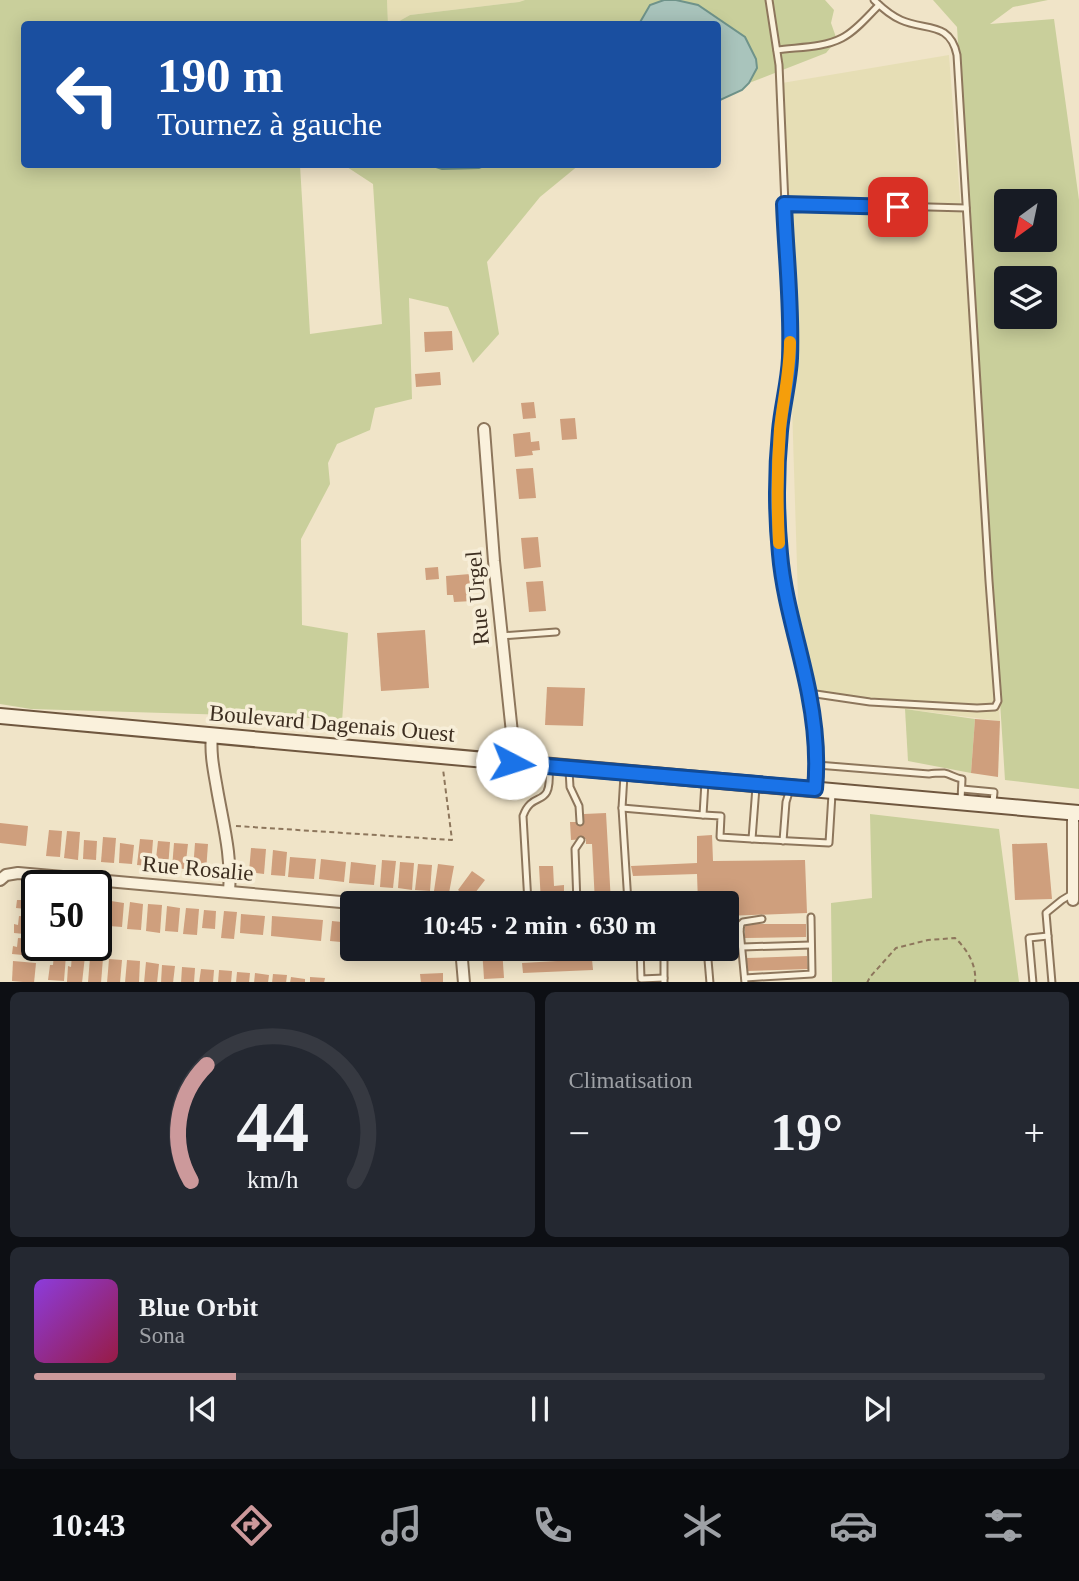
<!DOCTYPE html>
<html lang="fr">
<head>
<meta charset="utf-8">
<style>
  body { margin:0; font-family:Georgia,serif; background:#242831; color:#f1f3f6; height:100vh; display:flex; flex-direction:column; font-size:26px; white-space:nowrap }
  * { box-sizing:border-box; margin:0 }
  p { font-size:23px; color:#9ea1a6 }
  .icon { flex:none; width:38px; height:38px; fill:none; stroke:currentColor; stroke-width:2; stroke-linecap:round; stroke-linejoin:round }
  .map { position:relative; height:982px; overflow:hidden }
  .panel { display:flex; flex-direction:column; gap:10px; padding:10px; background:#0d0f14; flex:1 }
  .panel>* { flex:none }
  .guide { position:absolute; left:21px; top:21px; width:700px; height:147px; border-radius:7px; box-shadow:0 4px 18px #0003; background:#1a4fa0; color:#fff; overflow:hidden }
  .needle { width:46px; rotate:213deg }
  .tools { position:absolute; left:994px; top:189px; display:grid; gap:14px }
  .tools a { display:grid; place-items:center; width:63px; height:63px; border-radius:7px; background:#171b24; box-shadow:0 4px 18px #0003; font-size:35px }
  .speed { position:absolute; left:21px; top:870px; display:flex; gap:14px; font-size:35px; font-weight:700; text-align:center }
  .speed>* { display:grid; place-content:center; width:91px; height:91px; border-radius:50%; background:#171b24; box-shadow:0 4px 18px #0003; line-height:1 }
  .speed .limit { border:4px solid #111; border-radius:10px; background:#fff; color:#111 }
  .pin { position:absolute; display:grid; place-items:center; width:60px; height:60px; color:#fff; margin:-30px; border-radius:14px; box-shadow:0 4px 10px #0006 }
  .me { position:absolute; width:77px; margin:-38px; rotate:95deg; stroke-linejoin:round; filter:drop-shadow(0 0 5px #0008) }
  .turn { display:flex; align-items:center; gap:24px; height:147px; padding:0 21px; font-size:32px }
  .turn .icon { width:91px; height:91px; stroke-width:2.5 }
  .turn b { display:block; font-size:49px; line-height:60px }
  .big { font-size:52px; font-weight:700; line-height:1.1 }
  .panel .tile { flex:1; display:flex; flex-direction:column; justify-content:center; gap:10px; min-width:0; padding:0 24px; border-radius:10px; background:#242831 }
  .panel .dial { align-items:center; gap:0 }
  .dial svg { height:182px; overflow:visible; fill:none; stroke:#363941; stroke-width:7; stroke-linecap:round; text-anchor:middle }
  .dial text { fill:#f1f3f6; stroke:none }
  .song { display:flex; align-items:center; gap:21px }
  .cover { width:84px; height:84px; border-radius:10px; background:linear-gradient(135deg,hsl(270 70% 55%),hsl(340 70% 35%)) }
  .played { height:7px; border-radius:4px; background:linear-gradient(90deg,#cc999b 20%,#363941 20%) }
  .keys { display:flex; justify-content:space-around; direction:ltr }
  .heat { display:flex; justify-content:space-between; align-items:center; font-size:38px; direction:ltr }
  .panel .tiles { flex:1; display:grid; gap:10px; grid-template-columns:1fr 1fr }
  .tile:last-child { grid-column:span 2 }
  .trip { position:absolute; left:340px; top:891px; width:399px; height:70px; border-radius:7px; background:#171b24; box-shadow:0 4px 18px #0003; font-weight:700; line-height:70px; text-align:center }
  .tab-bar { display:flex; height:112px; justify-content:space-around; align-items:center; background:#090b0e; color:#9ea1a6 }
  .tab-bar .icon { width:49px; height:49px }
  .tab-bar .active { color:#cc999b }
  .tab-bar b { font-size:32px; color:#f1f3f6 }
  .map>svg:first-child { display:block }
  .farmland { fill:#e6deb5 }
  .green { fill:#c9cf9b; fill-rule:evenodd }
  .water { fill:#a9c4bc; stroke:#6f938a; stroke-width:2 }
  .building { fill:#cf9f7d }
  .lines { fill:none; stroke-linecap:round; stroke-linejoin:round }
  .service-casing { stroke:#8d765c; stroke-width:9 }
  .minor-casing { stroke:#8d765c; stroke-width:14 }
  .secondary-casing { stroke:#6f573f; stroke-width:18 }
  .path { stroke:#8d765c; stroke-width:2; stroke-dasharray:5 3.5; stroke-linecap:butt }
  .service { stroke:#faf1dc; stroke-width:5 }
  .minor { stroke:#faf1dc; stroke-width:10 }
  .secondary { stroke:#faf1dc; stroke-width:14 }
  .route-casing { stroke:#114b97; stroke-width:18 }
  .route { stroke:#1a73e8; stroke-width:12 }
  .slow { stroke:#f59e0b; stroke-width:12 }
  .labels { text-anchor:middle; stroke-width:7; stroke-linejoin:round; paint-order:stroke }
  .street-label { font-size:23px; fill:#3d2e20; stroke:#f7eed8 }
</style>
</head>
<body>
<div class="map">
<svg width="1079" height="983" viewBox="0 0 1079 983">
  <rect width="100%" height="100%" fill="#f0e4c8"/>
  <!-- farmland -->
  <g class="farmland">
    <path d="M387,0H525L519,2L410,15L394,24H388Z"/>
    <path d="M949,55L1000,721L801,696L782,83Z"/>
  </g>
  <!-- green -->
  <g class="green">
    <path d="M0,0H387L388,24H24V164L300,165L310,334L382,324L373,184L344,165H430L442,169L479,168L486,164L579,165L540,197L487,262L499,334L473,363L448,307L409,298L412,399L375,408L370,430L337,444L328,463L330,484L301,539L302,625L348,633L342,722L300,717L31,709L0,704Z"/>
    <path d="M525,0H664L650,5L639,24H394L410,15L519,2Z"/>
    <path d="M676,0H825L834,10L831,23L837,40L826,53L749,83L757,68L756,59L698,5Z"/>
    <path d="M933,0H1048L1013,7L990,24L1054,19L1079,200V789L1005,780L957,27ZM1006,201H1045V240H1006ZM1006,278H1045V317H1006Z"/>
    <path d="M905,709L975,719L971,773L908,761Z"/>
    <path d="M870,814L999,829L1019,982H832L831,903L872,898Z"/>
  </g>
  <!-- water -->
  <g class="water">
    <path d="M664,0H676L698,5L745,37L756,59L757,68L749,83L742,90L718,101V24H639L650,5Z"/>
    <path d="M430,165H486L479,168L442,169Z"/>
  </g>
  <!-- building -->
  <g class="building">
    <path d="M452,331L453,350L425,352L424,332Z"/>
    <path d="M440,372L441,385L416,387L415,374Z"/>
    <path d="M534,402L536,418L523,419L521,403Z"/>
    <path d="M575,418L577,439L562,440L560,419Z"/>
    <path d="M530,432L531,442L539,441L540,450L532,451L533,455L515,457L513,434Z"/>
    <path d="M533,468L536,498L519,499L516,469Z"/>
    <path d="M538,537L541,567L524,569L521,538Z"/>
    <path d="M438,567L439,579L426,580L425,568Z"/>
    <path d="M470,574L473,601L454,602L453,595H447L446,576Z"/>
    <path d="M543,581L546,611L529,612L526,582Z"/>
    <path d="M425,630L429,688L381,691L377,633Z"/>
    <path d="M547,687L585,688L583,726L545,725Z"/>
    <path d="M975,719L1000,721L998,777L971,773Z"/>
    <path d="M606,813L611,903H595L592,844H586V839L571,840L570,822H584V814Z"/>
    <path d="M0,823L28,826L26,846L0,843Z"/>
    <path d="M49,830L62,831L60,857L46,856Z"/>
    <path d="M67,831L80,832L78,860L64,858Z"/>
    <path d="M712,835L713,861L805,860L807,913L726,916V903H698L697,874L633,876L631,866L697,863V836Z"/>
    <path d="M103,837L116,838L114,863L101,862Z"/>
    <path d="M140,839L153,840L151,866L137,865Z"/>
    <path d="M84,840L97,841L96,860L83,859Z"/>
    <path d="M158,841L170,842L168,868L155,867Z"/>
    <path d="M120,843L134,845L132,864L119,863Z"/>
    <path d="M174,843L188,844L185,869L172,868Z"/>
    <path d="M195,843L208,844L206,871L193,870Z"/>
    <path d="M1047,843L1052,899L1015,900L1012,844Z"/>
    <path d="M251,848L266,849L264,874L249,872Z"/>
    <path d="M273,850L287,852L285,876L271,875Z"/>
    <path d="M290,857L316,859L314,879L288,877Z"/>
    <path d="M321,859L346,862L344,882L319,879Z"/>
    <path d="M382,860L396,861L393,888L380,887Z"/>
    <path d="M351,862L376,865L374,885L349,883Z"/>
    <path d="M400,862L414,863L412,890L398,888Z"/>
    <path d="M418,864L432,865L430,891L415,890Z"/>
    <path d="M438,864L454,866L449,893L434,891Z"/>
    <path d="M539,866H553L554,886L564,885V903H541Z"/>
    <path d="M472,871L485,880L475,893L479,895L473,903H470L460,895L462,893L458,890Z"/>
    <path d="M22,892L37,893V910L16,908L17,900H21Z"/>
    <path d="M96,900L106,901L104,927L96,926Z"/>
    <path d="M111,901L124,903L122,927L109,926Z"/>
    <path d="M130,902L143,904L141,930L127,929Z"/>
    <path d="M148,904L162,905L160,933L146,931Z"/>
    <path d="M167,906L180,908L178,932L165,931Z"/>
    <path d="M186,908L199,909L197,935L183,934Z"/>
    <path d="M204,910L216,911L215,929L202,928Z"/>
    <path d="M224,911L237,912L234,939L221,938Z"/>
    <path d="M241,914L265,916L263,935L240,933Z"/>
    <path d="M19,916L37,917L35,935L14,933V924L18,925Z"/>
    <path d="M272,916L323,920L321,941L271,936Z"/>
    <path d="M332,921L352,923V943L330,941Z"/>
    <path d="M745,924H806V937L745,938Z"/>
    <path d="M18,938L35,939L34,956L12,954L13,946L17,947Z"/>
    <path d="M482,948H502L504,978L484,979Z"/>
    <path d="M597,948H613V959L597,960Z"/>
    <path d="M54,953L66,955L64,981L48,980L50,965H53Z"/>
    <path d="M72,955L85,956L82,983L67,982L68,966L71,967Z"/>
    <path d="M807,956L808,969L746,971V958Z"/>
    <path d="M90,957L103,958L101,983H88Z"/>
    <path d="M109,959L122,960L120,983H107Z"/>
    <path d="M592,959L593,970L523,973L522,963Z"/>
    <path d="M127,960L140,961L139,983H125Z"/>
    <path d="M13,961L36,963L34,983L12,981Z"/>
    <path d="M146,962L159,964L157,983H144Z"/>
    <path d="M162,965L175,966L173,983H161Z"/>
    <path d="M182,967L195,968L194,983H181Z"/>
    <path d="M201,969L214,970L213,983H199Z"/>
    <path d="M219,970L232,971L231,983H218Z"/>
    <path d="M237,972L250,973L249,983H236Z"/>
    <path d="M255,973L269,975L268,983H254Z"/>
    <path d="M443,973V983H421L420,974Z"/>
    <path d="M273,974L287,975L286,983H272Z"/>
    <path d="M291,977L305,979V983H290Z"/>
    <path d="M310,977L325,978L324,983H310Z"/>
  </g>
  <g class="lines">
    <!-- service casing -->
    <g class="service-casing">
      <g id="service">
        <path d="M769,0L779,65L790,321V360L778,457V514L780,554L783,578L809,691L813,720L817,765"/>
        <path d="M777,50C798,47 823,48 842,38C856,31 868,16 879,5"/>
        <path d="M784,203L966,208"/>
        <path d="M501,636L556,632"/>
        <path d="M809,693L870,702L977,708L995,707L998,701L989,581L957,55C950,21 925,31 901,20C890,15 882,8 874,0"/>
        <path d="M569,770L570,787L579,806L580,822"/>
        <path d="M624,775L622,808L628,903"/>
        <path d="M815,789L817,765L929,774C934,773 939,773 944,773C950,774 955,778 962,779L961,800"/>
        <path d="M962,789L994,792L993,802"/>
        <path d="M622,808L703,815L705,782"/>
        <path d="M703,815L721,816L720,837L752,839L756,787"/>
        <path d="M752,839L829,843L832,794"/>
        <path d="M783,841L786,802L790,789"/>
        <path d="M528,903L523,816C533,788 552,811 549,769"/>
        <path d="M577,903L575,849L581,840"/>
        <path d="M740,930L741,924L743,922L762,919"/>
        <path d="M726,931L740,930L745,983"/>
        <path d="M742,947L811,945"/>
        <path d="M531,948H535"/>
        <path d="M640,948L641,979L664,978"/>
        <path d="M664,948V983"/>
        <path d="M707,948L710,983"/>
        <path d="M745,978L812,974L811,917"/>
        <path d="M1033,983L1029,938L1048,936"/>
        <path d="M1052,983L1046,913L1062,900L1072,894"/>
      </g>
    </g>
    <!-- minor casing -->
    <g class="minor-casing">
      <g id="minor">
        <path d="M484,429L494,561L512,733V763"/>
        <path d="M212,735C210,754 214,771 217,789C223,824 232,856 229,891"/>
        <path d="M0,880L6,875L18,873L352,903"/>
        <path d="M1073,900V812"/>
        <path d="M461,948L464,983"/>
      </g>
    </g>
    <!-- secondary casing -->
    <g class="secondary-casing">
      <path id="secondary" d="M0,716L318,745L1079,813"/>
    </g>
    <!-- path -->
    <g class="path">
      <path d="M236,826L452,840L443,769"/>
      <path d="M867,983L870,977L896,948L928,940L955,938C967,949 977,965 975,983"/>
    </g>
    <!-- service -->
    <use href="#service" class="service"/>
    <!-- minor -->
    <use href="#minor" class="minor"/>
    <!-- secondary -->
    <use href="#secondary" class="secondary"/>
  </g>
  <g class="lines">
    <!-- route casing -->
    <g class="route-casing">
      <path id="route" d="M512,763L815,789C818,758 815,725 809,694C800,647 784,601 780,554C776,513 776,472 780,431C782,407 789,382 790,358C792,306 786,255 784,204L898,207"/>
    </g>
    <!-- route -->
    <use href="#route" class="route"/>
    <!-- slow -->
    <path class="slow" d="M779,543C777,505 777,467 780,429C783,400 790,372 790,342"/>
  </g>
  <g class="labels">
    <!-- street labels -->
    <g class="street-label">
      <text transform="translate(477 598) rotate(-95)" y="8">Rue Urgel</text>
      <text transform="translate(332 723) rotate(5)" y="8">Boulevard Dagenais Ouest</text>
      <text transform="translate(198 868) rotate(5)" y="8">Rue Rosalie</text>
    </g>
  </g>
</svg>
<div class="tools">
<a><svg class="needle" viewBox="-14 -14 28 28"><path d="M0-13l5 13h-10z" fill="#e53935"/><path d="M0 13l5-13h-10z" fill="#9ea1a6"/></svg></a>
<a><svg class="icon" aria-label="layers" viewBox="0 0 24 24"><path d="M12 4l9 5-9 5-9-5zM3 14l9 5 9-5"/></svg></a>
</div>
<div class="speed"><div class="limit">50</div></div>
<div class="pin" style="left:898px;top:207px;background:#d93025"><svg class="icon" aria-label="arrive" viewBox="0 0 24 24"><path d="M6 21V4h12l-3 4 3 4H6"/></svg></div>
<svg class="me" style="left:512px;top:763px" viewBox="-20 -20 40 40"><circle r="19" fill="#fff"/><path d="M0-13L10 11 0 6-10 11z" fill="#1a73e8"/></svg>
<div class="trip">10:45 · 2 min · 630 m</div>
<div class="guide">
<div class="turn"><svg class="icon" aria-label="left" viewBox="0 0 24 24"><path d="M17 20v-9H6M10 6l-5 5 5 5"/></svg><div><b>190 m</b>Tournez à gauche</div></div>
</div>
</div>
<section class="panel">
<div class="tiles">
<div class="tile dial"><svg viewBox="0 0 100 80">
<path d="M14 69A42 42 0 1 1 86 69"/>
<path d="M14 69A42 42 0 0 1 21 18" stroke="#cc999b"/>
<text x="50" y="56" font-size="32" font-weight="700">44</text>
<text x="50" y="72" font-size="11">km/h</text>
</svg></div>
<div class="tile"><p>Climatisation</p>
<div class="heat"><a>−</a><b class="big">19°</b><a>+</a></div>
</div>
<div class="tile">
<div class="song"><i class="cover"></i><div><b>Blue Orbit</b><p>Sona</p></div></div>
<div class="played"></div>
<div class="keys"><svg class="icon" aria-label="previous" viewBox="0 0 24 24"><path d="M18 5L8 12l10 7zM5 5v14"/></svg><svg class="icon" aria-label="pause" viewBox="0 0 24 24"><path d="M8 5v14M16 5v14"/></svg><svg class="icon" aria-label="next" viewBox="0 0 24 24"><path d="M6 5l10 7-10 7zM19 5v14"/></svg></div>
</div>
</div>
</section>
<nav class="tab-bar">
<b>10:43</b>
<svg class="icon active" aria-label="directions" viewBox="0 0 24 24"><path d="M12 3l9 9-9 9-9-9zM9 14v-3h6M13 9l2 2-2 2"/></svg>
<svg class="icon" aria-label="music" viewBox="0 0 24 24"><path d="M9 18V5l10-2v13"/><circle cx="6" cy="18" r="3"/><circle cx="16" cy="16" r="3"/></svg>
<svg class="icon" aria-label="phone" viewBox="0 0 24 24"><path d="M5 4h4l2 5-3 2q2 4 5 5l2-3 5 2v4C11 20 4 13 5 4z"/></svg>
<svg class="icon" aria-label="climate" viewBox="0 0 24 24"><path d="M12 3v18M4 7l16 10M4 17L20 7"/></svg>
<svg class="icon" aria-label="car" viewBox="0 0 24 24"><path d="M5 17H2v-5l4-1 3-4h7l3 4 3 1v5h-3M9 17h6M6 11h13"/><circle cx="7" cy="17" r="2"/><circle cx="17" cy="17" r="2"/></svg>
<svg class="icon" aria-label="filters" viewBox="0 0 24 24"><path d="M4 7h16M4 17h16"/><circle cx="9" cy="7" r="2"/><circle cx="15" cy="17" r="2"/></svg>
</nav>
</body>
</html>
